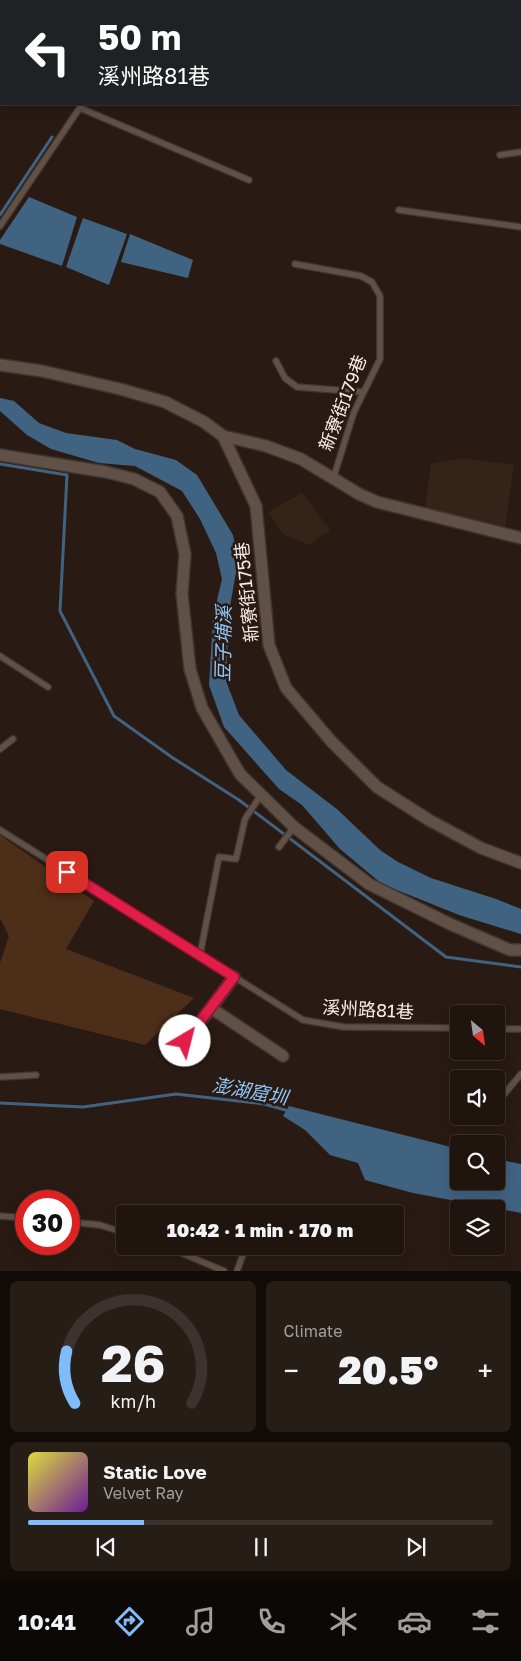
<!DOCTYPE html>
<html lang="en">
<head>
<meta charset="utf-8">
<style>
  body { margin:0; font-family:"Golos Text","Noto Sans TC",sans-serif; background:#271d17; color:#f1f3f6; height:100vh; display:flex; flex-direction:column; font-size:19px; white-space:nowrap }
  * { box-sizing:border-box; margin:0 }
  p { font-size:16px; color:#a19e9e }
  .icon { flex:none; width:28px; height:28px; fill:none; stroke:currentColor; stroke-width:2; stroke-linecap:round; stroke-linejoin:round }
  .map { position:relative; height:1271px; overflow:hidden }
  .side { display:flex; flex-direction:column; gap:10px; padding:10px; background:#110b08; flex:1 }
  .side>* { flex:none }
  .top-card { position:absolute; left:0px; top:0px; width:521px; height:105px; box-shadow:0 2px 12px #0003,0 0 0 1px #3c332e; background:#202124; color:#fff; overflow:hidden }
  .needle { width:32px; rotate:151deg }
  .fabs { position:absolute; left:450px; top:1005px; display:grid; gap:10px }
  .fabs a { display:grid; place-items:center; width:55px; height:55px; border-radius:5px; background:#1f140e; box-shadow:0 2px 12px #0003,0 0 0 1px #3c332e; font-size:25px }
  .speed { position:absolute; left:15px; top:1190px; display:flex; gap:10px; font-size:25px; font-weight:700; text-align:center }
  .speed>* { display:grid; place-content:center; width:65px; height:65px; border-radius:50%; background:#1f140e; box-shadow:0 2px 12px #0003,0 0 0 1px #3c332e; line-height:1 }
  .speed .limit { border:8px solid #d22; background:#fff; color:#111 }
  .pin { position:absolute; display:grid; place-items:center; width:42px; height:42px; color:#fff; margin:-21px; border-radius:10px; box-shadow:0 2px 8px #0006 }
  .me { position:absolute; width:55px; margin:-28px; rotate:37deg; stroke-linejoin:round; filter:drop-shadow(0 0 4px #0008) }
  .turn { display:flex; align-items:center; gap:18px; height:105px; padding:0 15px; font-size:22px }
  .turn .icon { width:65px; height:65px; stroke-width:2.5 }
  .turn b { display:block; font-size:35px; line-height:42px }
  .big { font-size:38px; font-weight:800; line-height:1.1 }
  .side .card { flex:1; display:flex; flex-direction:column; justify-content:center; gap:8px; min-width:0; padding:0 18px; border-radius:8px; background:#271d17 }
  .side .dial { align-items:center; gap:0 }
  .dial svg { height:130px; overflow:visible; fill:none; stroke:#3c332e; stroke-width:7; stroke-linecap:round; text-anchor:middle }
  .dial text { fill:#f1f3f6; stroke:none }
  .song { display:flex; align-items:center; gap:15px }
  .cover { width:60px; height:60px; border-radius:8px; background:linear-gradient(135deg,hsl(60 70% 55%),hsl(280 70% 35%)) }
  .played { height:5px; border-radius:2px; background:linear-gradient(90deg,#7ebdf9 25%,#3c332e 25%) }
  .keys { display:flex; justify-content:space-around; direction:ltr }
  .heat { display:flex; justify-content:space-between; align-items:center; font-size:28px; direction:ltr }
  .side .tiles { flex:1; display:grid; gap:10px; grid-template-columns:1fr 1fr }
  .card:last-child { grid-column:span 2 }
  .trip { position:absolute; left:116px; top:1205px; width:288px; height:50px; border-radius:5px; background:#1f140e; box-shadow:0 2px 12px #0003,0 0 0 1px #3c332e; font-weight:800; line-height:50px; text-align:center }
  .dock { display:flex; height:80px; justify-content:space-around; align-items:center; background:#0c0806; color:#a19e9e }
  .dock .icon { width:35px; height:35px }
  .dock .selected { color:#7ebdf9 }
  .dock b { font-size:22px; color:#f1f3f6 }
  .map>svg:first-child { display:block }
  .built { fill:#362317 }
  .green { fill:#4d2e19 }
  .water { fill:#416382 }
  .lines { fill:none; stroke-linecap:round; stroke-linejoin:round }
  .stream { stroke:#416382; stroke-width:3 }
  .lane-casing { stroke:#3f3430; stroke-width:8 }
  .street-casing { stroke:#3f3430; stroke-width:14 }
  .lane { stroke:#605046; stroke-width:5.5 }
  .street { stroke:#605046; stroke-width:11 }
  .route-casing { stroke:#92132f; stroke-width:12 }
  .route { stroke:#e11d48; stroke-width:9 }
  .labels { text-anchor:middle; stroke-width:5; stroke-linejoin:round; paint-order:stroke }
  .street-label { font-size:18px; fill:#f5ece6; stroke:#291b13 }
  .water-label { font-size:19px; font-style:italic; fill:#90c7fc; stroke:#291b13 }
</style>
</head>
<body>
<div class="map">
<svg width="521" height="1271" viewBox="0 0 521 1271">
  <rect width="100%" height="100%" fill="#291b13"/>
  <!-- built -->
  <g class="built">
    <path d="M462,458L514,465L505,527L425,508L431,464Z"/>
    <path d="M302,493L330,530L309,545L283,534L268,512Z"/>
  </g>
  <!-- green -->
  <path class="green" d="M0,835L94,901L66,949L194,998L145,1045L0,1009V963L9,936L0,918Z"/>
  <!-- water -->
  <g class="water">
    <path d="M29,197L77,217L62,266L0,244V240Z"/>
    <path d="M83,218L127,234L109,285L66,267Z"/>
    <path d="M130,234L193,260L188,278L121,262Z"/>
    <path d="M0,398L14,401L39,423L66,433L117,440L135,449L176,460L197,475L233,535L238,561L229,612L226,681L239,715L286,770L338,810L380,850L398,862L431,878L496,899L521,909V934L459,915L382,884L340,849L302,805L279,789L224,727L209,685L213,617L222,579L216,553L200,519L182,491L135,466L99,463L51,449L27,435L0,411Z"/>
    <path d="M289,1106L459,1149V1181H496V1159L521,1164V1213L413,1193L365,1180L358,1163L330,1155L305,1130L283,1116Z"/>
  </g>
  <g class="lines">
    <!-- stream -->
    <g class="stream">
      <path d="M0,215L52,137"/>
      <path d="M0,464L67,475L60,611L114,716L173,758L239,800L446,957L521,967"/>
      <path d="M0,1103L83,1107L176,1094L264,1104L289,1111"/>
    </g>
    <!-- lane casing -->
    <g class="lane-casing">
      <g id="lane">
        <path d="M112,1L114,0"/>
        <path d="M80,108L249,180"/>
        <path d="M500,155L521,152"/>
        <path d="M399,210L521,227"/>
        <path d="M0,226L81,106"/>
        <path d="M295,264L361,276L372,282L380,296V359L354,412L333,479"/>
        <path d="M276,361L285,378L297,387L362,392"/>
        <path d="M0,656L48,687"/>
        <path d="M0,749L13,739"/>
        <path d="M0,830L303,1020L344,1027L459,1028"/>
        <path d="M279,847L294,827"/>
        <path d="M200,955L219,857L236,859L245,819L261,795"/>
        <path d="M496,1029H521"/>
        <path d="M0,1077L36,1075"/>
        <path d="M496,1104L521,1074"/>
        <path d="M0,1216L26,1218"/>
        <path d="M69,1222L100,1225L125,1233"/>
        <path d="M165,1246L224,1271"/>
        <path d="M237,1271L246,1246"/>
      </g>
    </g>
    <!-- street casing -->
    <g class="street-casing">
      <g id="street">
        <path d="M501,0L503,1"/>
        <path d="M520,21L521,22"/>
        <path d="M0,365L42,371L120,389L165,402L204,422L223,436L256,506L269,645L286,688L331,741L377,787L429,820L481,848L521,863"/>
        <path d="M223,436L266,446L301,459L359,494L377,502L521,538"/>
        <path d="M0,455L106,472L134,479L160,492L177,516L185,554L182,594L190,669L202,708L240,774L294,827L369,884L450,924L510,950H521"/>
        <path d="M234,977L211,1008L283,1056"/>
        <path d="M185,1041L211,1008"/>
      </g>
    </g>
    <!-- lane -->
    <use href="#lane" class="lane"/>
    <!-- street -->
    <use href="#street" class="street"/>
  </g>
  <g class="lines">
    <!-- route casing -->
    <g class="route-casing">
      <path id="route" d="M67,872L234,977L185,1041"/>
    </g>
    <!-- route -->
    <use href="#route" class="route"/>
  </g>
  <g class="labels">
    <!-- street labels -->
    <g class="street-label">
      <text transform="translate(343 403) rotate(-69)" y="6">新寮街179巷</text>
      <text transform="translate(247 592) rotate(-96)" y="6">新寮街175巷</text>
      <text transform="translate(368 1010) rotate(3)" y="6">溪州路81巷</text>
    </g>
    <!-- water labels -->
    <g class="water-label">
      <text transform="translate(223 644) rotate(-89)" y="7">豆子埔溪</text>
      <text transform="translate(250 1091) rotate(10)" y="7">澎湖窟圳</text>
    </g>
  </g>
</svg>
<div class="fabs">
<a><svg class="needle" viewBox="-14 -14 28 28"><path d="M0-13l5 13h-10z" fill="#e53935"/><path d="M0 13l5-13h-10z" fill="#a19e9e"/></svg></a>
<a><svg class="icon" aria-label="sound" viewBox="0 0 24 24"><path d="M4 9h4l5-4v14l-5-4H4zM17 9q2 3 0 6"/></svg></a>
<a><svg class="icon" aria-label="search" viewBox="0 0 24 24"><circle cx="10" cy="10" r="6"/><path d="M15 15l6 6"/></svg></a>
<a><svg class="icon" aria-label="layers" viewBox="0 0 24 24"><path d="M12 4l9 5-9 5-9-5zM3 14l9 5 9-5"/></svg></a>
</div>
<div class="speed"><div class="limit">30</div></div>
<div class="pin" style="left:67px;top:872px;background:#d93025"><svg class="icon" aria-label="arrive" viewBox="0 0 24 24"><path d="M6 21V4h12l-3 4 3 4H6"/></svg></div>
<svg class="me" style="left:185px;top:1041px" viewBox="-20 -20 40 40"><circle r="19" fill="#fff"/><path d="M0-13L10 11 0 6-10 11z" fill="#e11d48"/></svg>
<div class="trip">10:42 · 1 min · 170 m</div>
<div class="top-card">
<div class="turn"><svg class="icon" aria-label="left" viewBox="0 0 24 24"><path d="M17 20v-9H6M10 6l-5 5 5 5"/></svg><div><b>50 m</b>溪州路81巷</div></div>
</div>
</div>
<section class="side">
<div class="tiles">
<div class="card dial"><svg viewBox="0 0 100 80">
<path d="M14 69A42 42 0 1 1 86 69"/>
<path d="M14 69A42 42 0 0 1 9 37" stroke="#7ebdf9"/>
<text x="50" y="56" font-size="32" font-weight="700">26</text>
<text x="50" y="72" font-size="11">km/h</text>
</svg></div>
<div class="card"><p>Climate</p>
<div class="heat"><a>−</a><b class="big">20.5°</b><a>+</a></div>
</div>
<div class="card">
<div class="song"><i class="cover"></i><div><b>Static Love</b><p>Velvet Ray</p></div></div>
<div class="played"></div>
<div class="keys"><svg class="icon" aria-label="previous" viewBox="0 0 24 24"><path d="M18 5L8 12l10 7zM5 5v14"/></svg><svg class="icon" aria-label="pause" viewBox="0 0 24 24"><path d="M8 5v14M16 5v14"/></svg><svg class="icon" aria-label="next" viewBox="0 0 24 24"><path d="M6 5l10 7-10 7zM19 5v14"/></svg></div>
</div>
</div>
</section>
<nav class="dock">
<b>10:41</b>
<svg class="icon selected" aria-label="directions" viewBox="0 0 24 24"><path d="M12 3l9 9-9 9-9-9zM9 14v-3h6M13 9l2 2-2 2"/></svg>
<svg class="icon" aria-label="music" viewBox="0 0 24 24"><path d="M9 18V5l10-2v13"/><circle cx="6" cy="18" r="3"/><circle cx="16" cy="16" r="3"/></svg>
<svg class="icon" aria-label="phone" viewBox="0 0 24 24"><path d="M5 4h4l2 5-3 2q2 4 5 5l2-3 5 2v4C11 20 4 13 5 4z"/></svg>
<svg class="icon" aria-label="climate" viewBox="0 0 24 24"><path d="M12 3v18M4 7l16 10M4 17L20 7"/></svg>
<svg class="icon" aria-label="car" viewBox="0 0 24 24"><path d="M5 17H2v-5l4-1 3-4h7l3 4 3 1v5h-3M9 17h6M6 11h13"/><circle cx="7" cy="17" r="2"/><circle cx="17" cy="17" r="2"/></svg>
<svg class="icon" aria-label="filters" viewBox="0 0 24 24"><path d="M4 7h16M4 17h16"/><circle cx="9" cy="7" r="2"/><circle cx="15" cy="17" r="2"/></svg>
</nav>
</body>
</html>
